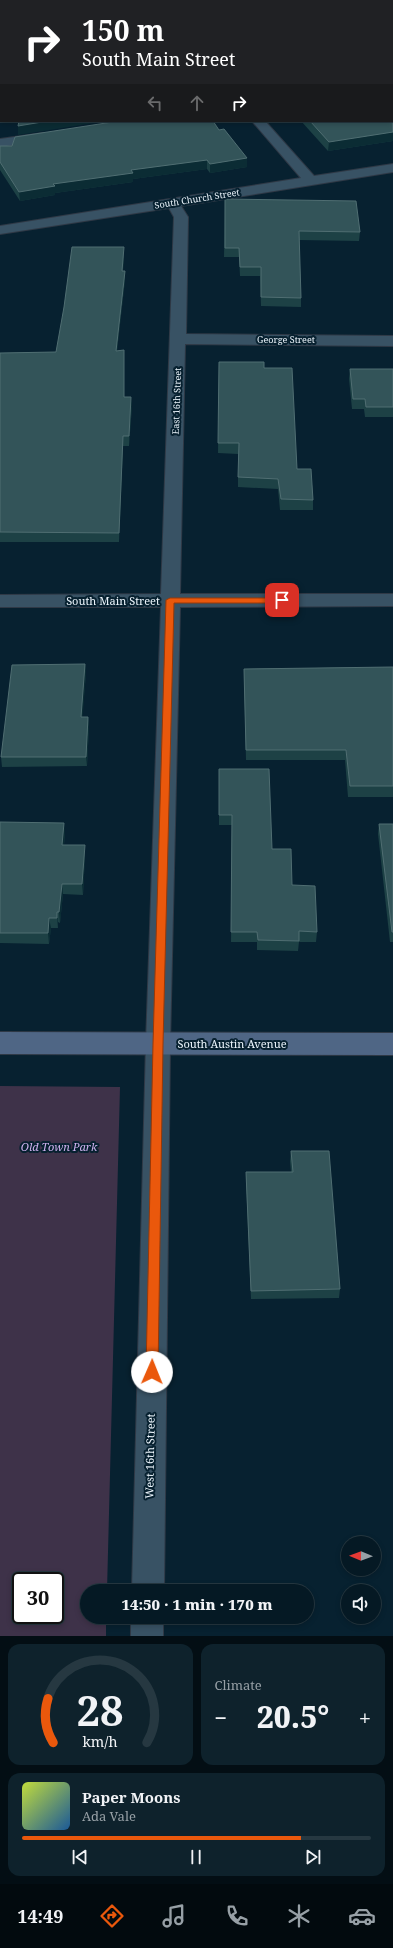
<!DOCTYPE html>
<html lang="en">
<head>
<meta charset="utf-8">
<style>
  body { margin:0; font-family:"Noto Serif",serif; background:#0e222c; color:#f1f3f6; height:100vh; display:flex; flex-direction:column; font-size:15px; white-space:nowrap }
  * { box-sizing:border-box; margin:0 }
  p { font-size:13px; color:#97a0a6 }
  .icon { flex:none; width:22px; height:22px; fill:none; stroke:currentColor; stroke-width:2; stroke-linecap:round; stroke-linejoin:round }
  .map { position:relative; height:1636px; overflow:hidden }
  .side { display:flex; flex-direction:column; gap:8px; padding:8px; background:#030e14; flex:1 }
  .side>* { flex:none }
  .top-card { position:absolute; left:0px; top:0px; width:393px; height:122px; box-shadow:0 2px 6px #0003,0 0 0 1px #263841; background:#202124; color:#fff; overflow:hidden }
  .needle { width:26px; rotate:271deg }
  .buttons { position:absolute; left:341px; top:1536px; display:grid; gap:8px }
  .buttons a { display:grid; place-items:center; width:40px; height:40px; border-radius:50%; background:#051924; box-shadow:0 2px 6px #0003,0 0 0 1px #263841; font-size:20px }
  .speed { position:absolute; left:12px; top:1572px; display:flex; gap:8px; font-size:20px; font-weight:700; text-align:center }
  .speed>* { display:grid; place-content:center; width:52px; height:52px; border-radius:50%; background:#051924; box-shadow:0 2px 6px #0003,0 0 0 1px #263841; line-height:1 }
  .speed .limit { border:2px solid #111; border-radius:6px; background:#fff; color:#111 }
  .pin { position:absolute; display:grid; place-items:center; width:34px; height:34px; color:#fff; margin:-17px; border-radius:8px; box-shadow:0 2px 6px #0006 }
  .me { position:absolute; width:44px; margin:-22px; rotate:1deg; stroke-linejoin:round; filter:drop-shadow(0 0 3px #0008) }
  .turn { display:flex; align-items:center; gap:14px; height:84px; padding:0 16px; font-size:18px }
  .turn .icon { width:52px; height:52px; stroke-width:2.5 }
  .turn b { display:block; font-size:28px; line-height:34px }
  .lanes { display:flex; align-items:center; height:38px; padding:0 16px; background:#0003; justify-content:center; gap:20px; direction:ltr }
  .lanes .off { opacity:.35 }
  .big { font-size:30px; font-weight:800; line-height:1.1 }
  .side .tile { flex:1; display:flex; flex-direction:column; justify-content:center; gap:6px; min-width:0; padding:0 14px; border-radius:12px; background:#0e222c }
  .side .dial { align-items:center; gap:0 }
  .dial svg { height:104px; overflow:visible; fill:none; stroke:#263841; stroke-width:7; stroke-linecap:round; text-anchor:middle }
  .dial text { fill:#f1f3f6; stroke:none }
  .song { display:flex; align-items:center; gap:12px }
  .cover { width:48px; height:48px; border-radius:6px; background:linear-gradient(135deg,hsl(70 70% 55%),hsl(210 70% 35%)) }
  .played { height:4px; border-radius:2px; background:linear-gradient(90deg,#ea580c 80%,#263841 80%) }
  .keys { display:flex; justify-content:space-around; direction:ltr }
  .heat { display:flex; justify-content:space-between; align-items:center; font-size:22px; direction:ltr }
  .side .tiles { flex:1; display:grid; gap:8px; grid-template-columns:1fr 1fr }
  .tile:last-child { grid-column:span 2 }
  .trip { position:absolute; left:80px; top:1584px; width:234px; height:40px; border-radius:20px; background:#051924; box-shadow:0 2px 6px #0003,0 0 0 1px #263841; font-weight:800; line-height:40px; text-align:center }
  .tabs { display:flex; height:64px; justify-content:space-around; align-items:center; background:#020a0e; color:#97a0a6 }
  .tabs .icon { width:28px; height:28px }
  .tabs .on { color:#ea580c }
  .tabs b { font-size:18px; color:#f1f3f6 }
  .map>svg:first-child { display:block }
  .green { fill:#3e3249; fill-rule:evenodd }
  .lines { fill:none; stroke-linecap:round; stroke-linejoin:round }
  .minor-casing { stroke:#2f3946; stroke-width:2 }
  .secondary-casing { stroke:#2f3946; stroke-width:2 }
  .minor { fill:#385264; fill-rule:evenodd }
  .secondary { fill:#4f6685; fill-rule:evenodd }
  .wall { fill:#1d4145 }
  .shaded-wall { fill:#0b2c34 }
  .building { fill:#335459; stroke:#506e72 }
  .route { fill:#ea580c; stroke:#983908 }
  .labels { text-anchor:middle; stroke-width:4; stroke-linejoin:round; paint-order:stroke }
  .far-street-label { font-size:9px; fill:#edf6fd; stroke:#072130 }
  .street-label { font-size:11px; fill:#edf6fd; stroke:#072130 }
  .park-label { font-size:11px; font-style:italic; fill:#cfb1ee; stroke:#072130 }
</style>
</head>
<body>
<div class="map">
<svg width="393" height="1636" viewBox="0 0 393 1636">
  <rect width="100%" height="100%" fill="#072130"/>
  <!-- green -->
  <path class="green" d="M0,1086L120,1087L107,1591H87V1617H106V1636H0ZM21,1581H55V1615H21Z"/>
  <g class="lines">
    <!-- minor casing -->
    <g class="minor-casing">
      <g id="minor">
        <path d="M3,0H15L2,1Z"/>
        <rect x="157" y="0" width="12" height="1"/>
        <path d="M252,121H265L314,176L393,164V172L181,206L188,217L186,334L393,336V346L185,344L180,594H393V606L180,607L170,1044L164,1591H132L146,1044L161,607H0V595L161,594L174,217L169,208L0,234V226L301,178Z"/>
        <path d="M43,133L48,134L50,137L48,140L0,147V139Z"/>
        <rect x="131" y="1617" width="32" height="19"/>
      </g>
    </g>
    <!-- secondary casing -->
    <g class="secondary-casing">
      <path id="secondary" d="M0,1032L393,1033V1055L0,1054Z"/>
    </g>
    <!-- minor -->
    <use href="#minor" class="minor"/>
    <!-- secondary -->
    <use href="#secondary" class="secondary"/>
  </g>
  <!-- wall -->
  <g class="wall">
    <path d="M248,0H393V141L328,151L301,121H392V1H248Z"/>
    <path d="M119,121H152V122L247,167L210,173L207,169L133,179V182L55,193V195L20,201L0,170V146H12Z"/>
    <path d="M225,199L360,232L359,241L299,240L301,298V307L261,306L260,276H240L239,257H224Z"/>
    <path d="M124,256L123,271H125V280L117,351L124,350V397L132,406L129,446H123L119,542H0V353L56,352Z"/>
    <path d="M219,362L264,368L297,469L313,500V510H280L278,489L238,487V454L218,453Z"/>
    <path d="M350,369H393V417H365L364,409H352L349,379Z"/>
    <path d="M85,664L86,674L82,717H88L89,727L87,766L2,767L1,757Z"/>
    <path d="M393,667V797H348L345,760H246L244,679V669Z"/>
    <path d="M219,769L272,849L317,932L316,942H299L298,951L257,950V942H231L232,825H219Z"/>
    <path d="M0,822L65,833L64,845L85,855L83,895L63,894L60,923L58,922V928H51L49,944L0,943Z"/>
    <path d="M379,824H393V942H390L378,834Z"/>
    <path d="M291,1151L340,1289L339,1298L251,1299L246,1182V1172H291L290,1161Z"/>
  </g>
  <!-- shaded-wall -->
  <g class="shaded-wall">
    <path d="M392,21H393V28L392,29Z"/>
    <path d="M48,121H106L18,135V126Z"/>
    <path d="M393,132V141L328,151L329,142Z"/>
    <path d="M247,158V167L210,173V164Z"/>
    <path d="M207,160V169L133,179V182L55,193V195L20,201L19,192L53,184L131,170Z"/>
    <path d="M124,247V256L122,280V271Z"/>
    <path d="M125,271V280L116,360V351Z"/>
    <path d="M131,397L132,406L129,446V436Z"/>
    <path d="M123,436V446L119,542V533Z"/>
    <path d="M85,664L86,674L82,727L81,717Z"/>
    <path d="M88,717L89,727L87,766L86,757Z"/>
    <path d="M64,823L65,833L63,856L62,845Z"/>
    <path d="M85,845V855L83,895L82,884Z"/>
    <path d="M62,884L63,894L60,923L59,912Z"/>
    <path d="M57,912L58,922V928L57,918Z"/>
    <path d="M49,918L51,928L49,944L48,933Z"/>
  </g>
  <!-- building -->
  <g class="building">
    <rect x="54" y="0" width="106" height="1"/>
    <path d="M249,0H393V21H392V1H249Z"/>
    <path d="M393,28V132L329,142L310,121H392V29Z"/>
    <path d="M19,121H48L18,126Z"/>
    <path d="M119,121H151V122L156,121H213L219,130L224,129L247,158L210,164L207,160L131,170L133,173L53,184L55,186L19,192L0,162V146H12L15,137Z"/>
    <path d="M225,199L356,201L360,232L299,231L301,298L261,297V267H240L239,248H225Z"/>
    <path d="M72,247H124L122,271H125L116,351L124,350V397H131L129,436H123L119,533L0,532V353L56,352L64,307Z"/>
    <path d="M219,362H264V368H292L297,469H311L313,500L281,499L278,479L238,477L239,443H218Z"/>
    <path d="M350,369H393V407H366L365,399H353Z"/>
    <path d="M85,664L81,717H88L86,757H1L12,665Z"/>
    <path d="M393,667V786H350L346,750H246L244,669Z"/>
    <path d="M219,769H269L272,849H291L292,885L315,886L317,932L299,931V941L258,940L257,932H231L232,815H219Z"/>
    <path d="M0,822L64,823L62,845H85L82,884H62L59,912H57V918H49L48,933H0Z"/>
    <path d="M379,824H393V932H392Z"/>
    <path d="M291,1151H329L340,1289L251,1291L246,1172H293Z"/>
  </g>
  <!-- route -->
  <path class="route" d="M170,598H282L286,600L282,603H174L163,1044L158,1372L156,1376L152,1378L147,1376L146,1372L153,1044L166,600Z"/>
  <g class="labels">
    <!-- far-street labels -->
    <g class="far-street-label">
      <text transform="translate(197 199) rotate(-9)" y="3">South Church Street</text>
      <text x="286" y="343">George Street</text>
      <text transform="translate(177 401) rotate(-88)" y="3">East 16th Street</text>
    </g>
    <!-- street labels -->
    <g class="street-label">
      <text x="113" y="605">South Main Street</text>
      <text x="232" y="1048">South Austin Avenue</text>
      <text transform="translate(150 1456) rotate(-89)" y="4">West 16th Street</text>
    </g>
    <!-- park labels -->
    <g class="park-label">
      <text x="59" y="1151">Old Town Park</text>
    </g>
  </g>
</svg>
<div class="buttons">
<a><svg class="needle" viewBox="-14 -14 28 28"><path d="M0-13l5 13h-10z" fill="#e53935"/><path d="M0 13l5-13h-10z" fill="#97a0a6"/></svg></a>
<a><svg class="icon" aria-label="sound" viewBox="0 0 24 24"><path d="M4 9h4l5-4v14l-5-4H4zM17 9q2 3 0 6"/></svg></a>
</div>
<div class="speed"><div class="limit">30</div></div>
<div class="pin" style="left:282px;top:600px;background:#d93025"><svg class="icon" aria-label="arrive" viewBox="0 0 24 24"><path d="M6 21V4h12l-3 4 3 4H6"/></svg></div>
<svg class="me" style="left:152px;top:1372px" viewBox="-20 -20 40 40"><circle r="19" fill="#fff"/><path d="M0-13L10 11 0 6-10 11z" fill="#ea580c"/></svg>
<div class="trip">14:50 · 1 min · 170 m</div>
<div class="top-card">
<div class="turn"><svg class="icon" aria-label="right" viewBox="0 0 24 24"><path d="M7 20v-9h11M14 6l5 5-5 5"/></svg><div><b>150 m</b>South Main Street</div></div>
<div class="lanes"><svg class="icon off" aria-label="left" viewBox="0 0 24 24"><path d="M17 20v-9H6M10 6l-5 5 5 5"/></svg><svg class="icon off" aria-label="ahead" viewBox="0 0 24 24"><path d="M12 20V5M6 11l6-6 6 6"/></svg><svg class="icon" aria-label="right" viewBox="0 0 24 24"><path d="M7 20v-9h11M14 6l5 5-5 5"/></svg></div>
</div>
</div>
<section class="side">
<div class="tiles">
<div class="tile dial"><svg viewBox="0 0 100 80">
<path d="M14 69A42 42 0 1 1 86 69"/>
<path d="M14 69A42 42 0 0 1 10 35" stroke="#ea580c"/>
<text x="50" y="56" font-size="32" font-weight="700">28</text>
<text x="50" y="72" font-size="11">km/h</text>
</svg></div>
<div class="tile"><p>Climate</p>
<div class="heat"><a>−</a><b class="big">20.5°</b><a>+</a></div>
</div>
<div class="tile">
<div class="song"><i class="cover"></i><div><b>Paper Moons</b><p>Ada Vale</p></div></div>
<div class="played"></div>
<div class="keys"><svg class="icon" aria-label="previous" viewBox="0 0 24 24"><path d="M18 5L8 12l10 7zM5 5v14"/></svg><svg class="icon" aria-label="pause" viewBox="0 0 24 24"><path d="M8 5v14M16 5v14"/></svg><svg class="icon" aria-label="next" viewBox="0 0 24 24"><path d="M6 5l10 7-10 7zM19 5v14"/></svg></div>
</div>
</div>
</section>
<nav class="tabs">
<b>14:49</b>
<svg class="icon on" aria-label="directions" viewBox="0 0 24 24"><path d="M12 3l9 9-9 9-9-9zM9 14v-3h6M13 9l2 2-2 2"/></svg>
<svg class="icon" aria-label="music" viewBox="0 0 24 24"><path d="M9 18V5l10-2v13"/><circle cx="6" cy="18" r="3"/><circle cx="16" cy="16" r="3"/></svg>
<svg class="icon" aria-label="phone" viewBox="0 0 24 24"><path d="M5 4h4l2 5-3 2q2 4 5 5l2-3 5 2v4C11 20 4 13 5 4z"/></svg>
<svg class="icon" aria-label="climate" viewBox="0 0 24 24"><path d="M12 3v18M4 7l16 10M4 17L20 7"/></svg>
<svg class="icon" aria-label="car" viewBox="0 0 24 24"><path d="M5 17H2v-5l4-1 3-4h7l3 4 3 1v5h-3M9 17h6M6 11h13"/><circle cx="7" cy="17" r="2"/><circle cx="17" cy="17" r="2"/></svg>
</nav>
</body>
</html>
